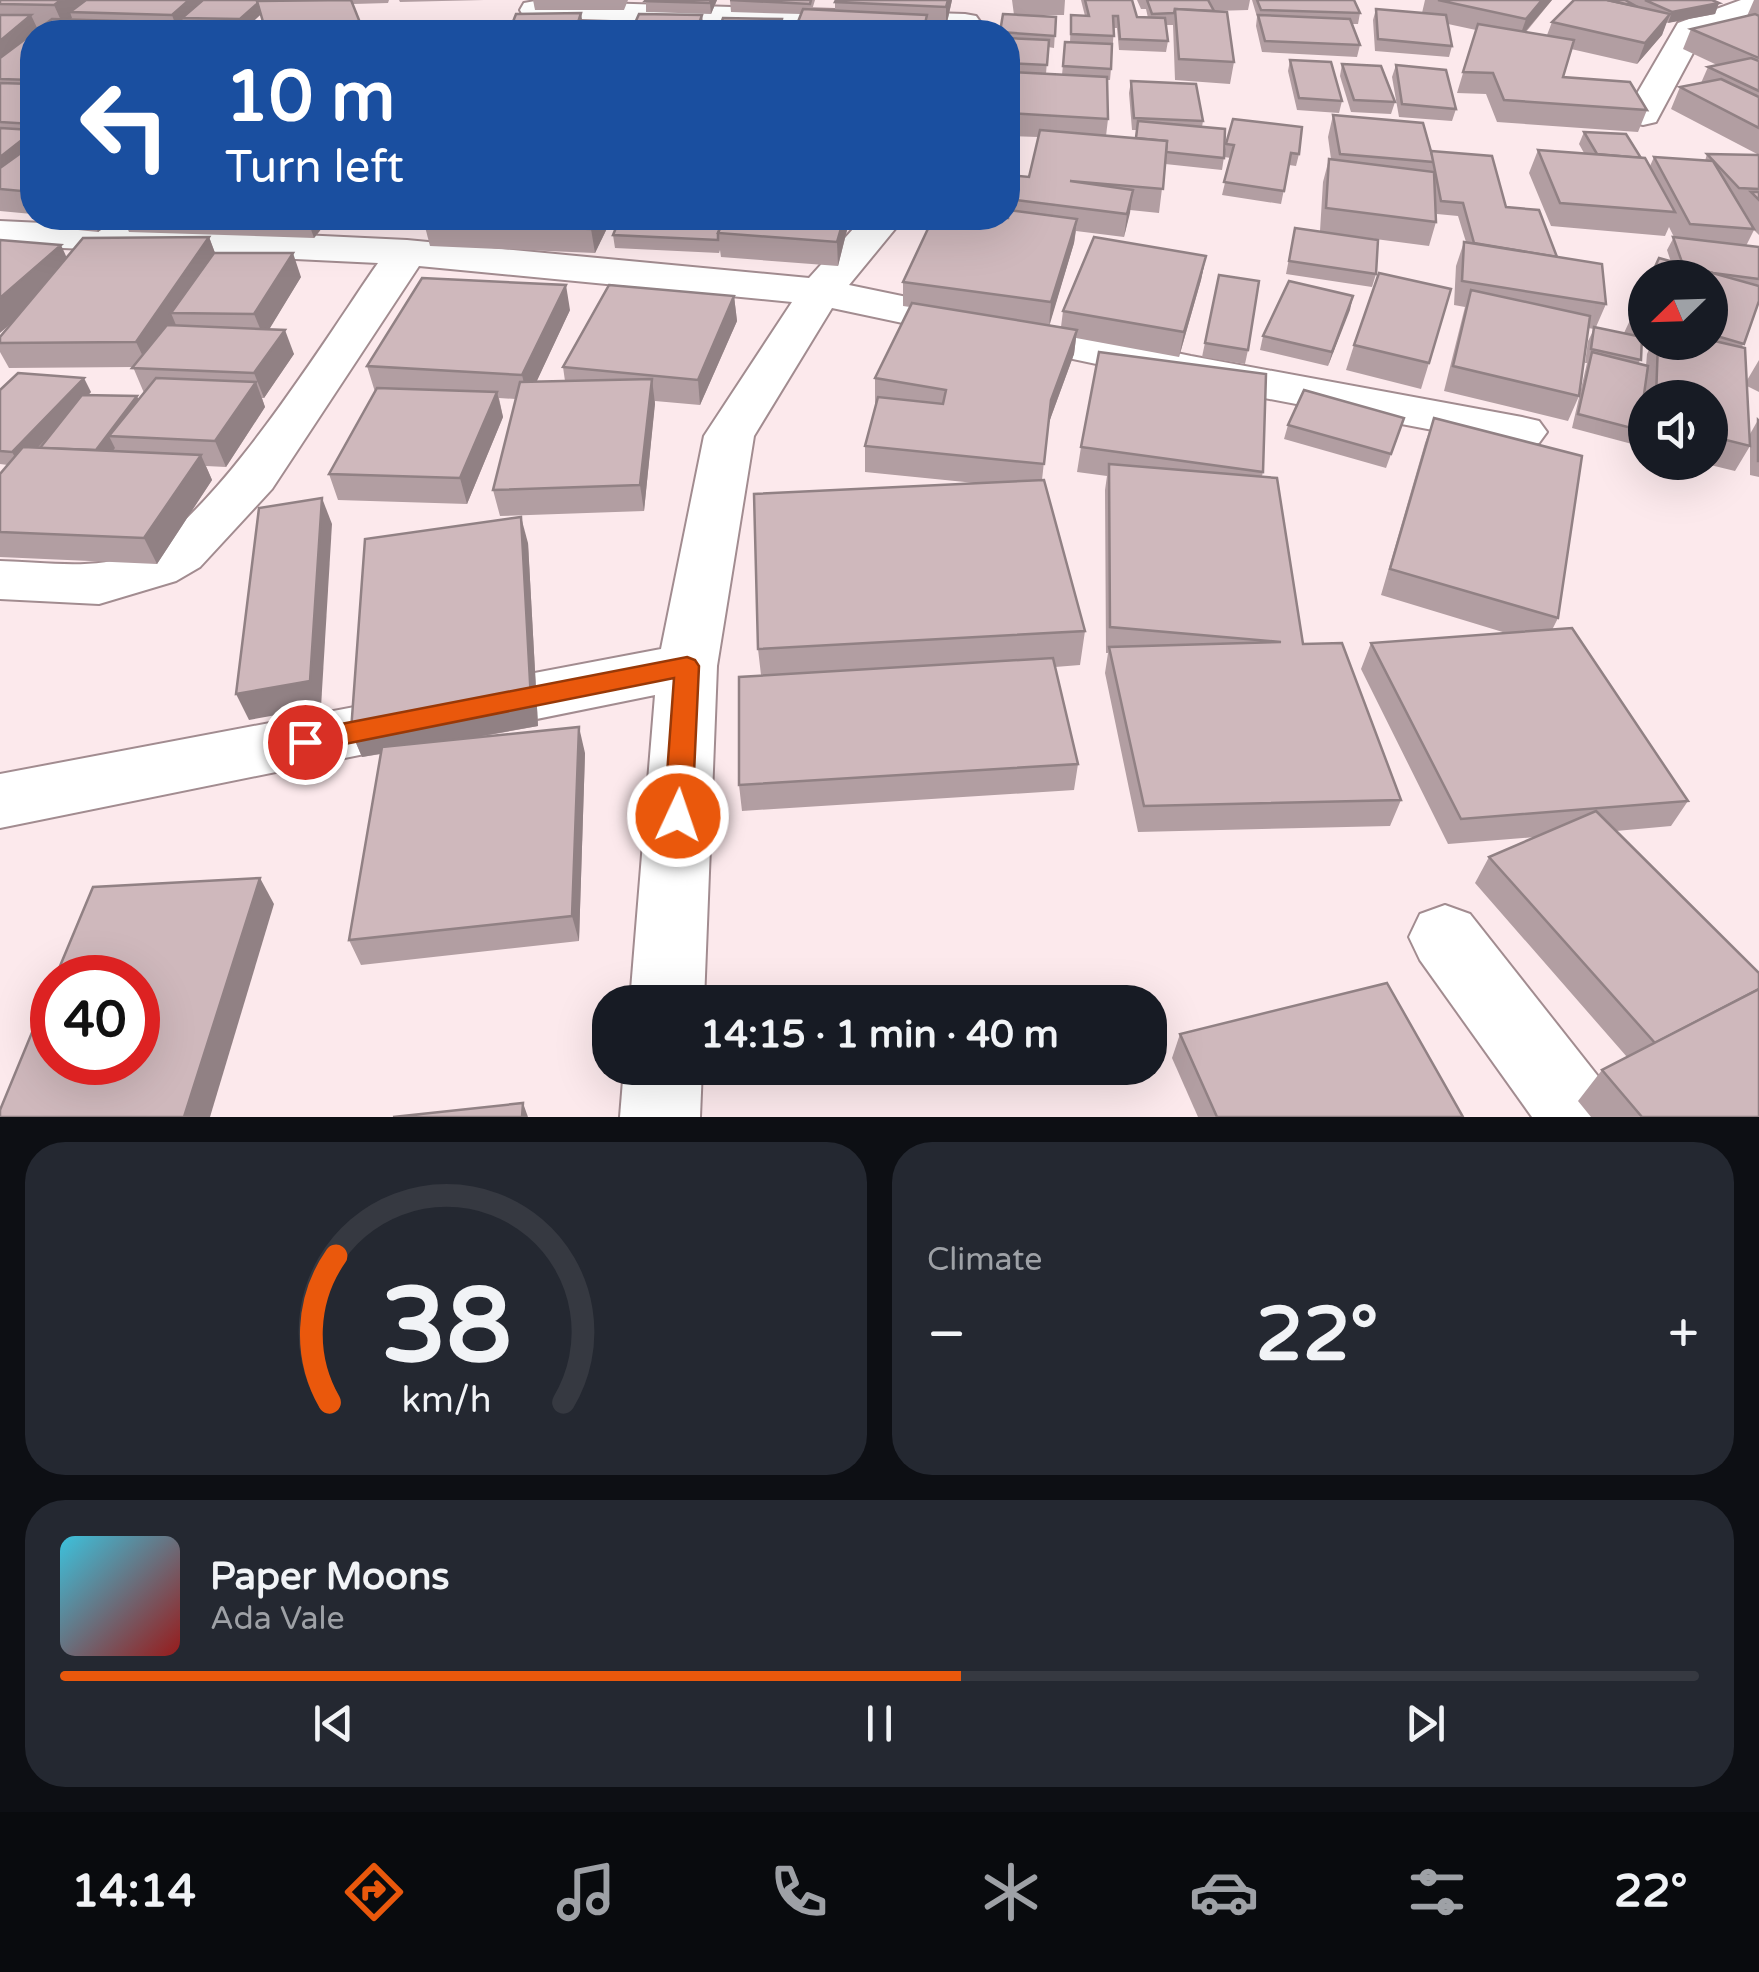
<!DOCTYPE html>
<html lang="en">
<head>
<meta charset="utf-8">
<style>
  body { margin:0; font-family:"Varela Round",sans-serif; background:#242831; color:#f1f3f6; height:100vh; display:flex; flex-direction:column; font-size:38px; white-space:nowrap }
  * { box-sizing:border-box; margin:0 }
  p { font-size:32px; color:#9ea1a6 }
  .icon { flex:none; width:55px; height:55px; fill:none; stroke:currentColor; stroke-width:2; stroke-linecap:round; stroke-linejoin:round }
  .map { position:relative; height:1117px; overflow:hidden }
  .details { display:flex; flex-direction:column; gap:25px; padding:25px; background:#0d0f14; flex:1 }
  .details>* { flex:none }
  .banner { position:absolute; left:20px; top:20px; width:1000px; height:210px; border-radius:40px; box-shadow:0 10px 40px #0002; background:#1a4fa0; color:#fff; overflow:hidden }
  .needle { width:65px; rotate:247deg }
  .tools { position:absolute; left:1628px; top:260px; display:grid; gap:20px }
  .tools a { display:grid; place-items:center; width:100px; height:100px; border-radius:50%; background:#171b24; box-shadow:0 10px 40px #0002; font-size:50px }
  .speed { position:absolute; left:30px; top:955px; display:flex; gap:20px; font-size:50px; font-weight:700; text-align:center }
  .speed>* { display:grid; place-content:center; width:130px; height:130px; border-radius:50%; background:#171b24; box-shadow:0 10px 40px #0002; line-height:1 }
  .speed .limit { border:15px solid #d22; background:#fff; color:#111 }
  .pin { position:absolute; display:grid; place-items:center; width:85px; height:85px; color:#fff; margin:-42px; border:5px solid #fff; border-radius:50%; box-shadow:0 2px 10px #0007 }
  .me { position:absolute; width:110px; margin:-55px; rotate:3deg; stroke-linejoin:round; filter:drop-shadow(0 0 8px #0008) }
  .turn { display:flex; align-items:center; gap:35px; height:210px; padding:0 40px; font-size:45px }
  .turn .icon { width:130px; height:130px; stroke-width:2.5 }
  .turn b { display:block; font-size:70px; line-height:85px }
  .big { font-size:75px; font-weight:800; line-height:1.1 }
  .details .card { flex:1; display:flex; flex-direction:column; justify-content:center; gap:15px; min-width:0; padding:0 35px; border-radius:40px; background:#242831 }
  .details .dial { align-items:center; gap:0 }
  .dial svg { height:260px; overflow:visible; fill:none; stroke:#363941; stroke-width:7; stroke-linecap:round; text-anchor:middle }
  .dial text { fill:#f1f3f6; stroke:none }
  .song { display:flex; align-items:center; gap:30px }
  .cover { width:120px; height:120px; border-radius:15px; background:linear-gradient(135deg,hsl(190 70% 55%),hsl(0 70% 35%)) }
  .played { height:10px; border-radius:5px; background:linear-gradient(90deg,#ea580c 55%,#363941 55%) }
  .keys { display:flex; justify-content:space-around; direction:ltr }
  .heat { display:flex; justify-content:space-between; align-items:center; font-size:55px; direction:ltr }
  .details .tiles { flex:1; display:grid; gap:25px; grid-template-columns:1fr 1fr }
  .card:last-child { grid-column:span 2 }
  .trip { position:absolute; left:592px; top:985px; width:575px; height:100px; border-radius:40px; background:#171b24; box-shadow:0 10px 40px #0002; font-weight:800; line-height:100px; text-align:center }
  .tabs { display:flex; height:160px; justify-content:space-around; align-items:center; background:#090b0e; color:#9ea1a6 }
  .tabs .icon { width:70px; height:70px }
  .tabs .active { color:#ea580c }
  .tabs b { font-size:45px; color:#f1f3f6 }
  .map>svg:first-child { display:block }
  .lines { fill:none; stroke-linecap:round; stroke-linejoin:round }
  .minor-casing { stroke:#a28c90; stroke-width:4 }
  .minor { fill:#fff; fill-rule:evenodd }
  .wall { fill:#b29ea2; fill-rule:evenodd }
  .shaded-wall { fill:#918184 }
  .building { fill:#cfb8bc; stroke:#918184; stroke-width:2.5 }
  .route { fill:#ea580c; stroke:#983908; stroke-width:2.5 }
</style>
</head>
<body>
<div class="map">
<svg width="1759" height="1117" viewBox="0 0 1759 1117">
  <rect width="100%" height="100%" fill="#fce9ec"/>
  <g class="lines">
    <!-- minor casing -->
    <g class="minor-casing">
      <g id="minor">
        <path d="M1741,0H1759V15L1702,36L1656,122L1643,125L1630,122L1625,114L1678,23Z"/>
        <path d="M535,1L965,14L976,16L981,23L976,30L965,32L524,17L520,10L524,3Z"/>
        <path d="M863,218H904L849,285L1191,356L1522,417L1539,421L1547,432L1539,443L1522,447L1191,384L832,308L754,436L717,666L704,1002H630L655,695L0,828V774L661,649L704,436L792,302L419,266L272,489L200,567L176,581L99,604L0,599V561C45,562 93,571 136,554C211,526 329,333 378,263L0,245V221L407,240L809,278Z"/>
        <path d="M1445,905L1470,914L1608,1089L1620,1117H1532L1420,960L1409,937L1420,914Z"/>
        <path d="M624,1068H702L700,1117H620Z"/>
      </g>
    </g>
    <!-- minor -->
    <use href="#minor" class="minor"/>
  </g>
  <!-- wall -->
  <g class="wall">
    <path d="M0,0H389L388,3L353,4L261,14L243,31L186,29L182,32H32V214L0,211Z"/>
    <path d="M399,0H484L400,2Z"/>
    <path d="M533,0H628L624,10H535Z"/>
    <path d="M646,0H717L711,14L646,12Z"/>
    <path d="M730,0H815L812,10L835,11V2L952,0L946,27L801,14L731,12Z"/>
    <path d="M1012,0H1065L1064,15H1022L1056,17L1054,48L1048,47L1046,74L1062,75L1065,42H1070L1071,15L1085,16L1081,0H1132L1137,17L1148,18L1146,9H1141L1137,0H1250L1248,10L1214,11L1234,62L1230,84L1175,80L1173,25H1166L1168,41L1166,52L1119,50L1117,28H1114L1111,69L1110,80H1108V119L1106,136L1136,138L1137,130H1132L1129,93L1131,81L1203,121L1202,127L1224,155L1226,144L1299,154L1296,166L1289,165L1281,204L1222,195L1231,158L1224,157L1222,170L1165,164L1159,213L1130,210L1124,237L1076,231L1074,243L1049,325L1061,327L1063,311L1206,256L1201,280L1179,357L1076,338L1074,354L1048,425L1042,480L1085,631L1080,665L1055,667L1078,764L1074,790L742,811L739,785L761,675L758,649L975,483L865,472V446L876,404H875V378L910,307L903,306V282L1008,218V175L1029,177L1038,137L1008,136V93L1010,75H1008V32L1014,15Z"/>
    <path d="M1252,0H1354L1360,13L1358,24H1351L1360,45L1357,57L1262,52L1256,26L1257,17Z"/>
    <path d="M1425,0H1552L1526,32L1547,35L1552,22L1573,0H1712L1719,3L1715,14L1666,23L1662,35L1637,64L1571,49L1563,77L1647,110L1638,132L1497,122L1486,94L1457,93L1476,30L1448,24L1452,46L1449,57L1375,51L1373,20L1376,9L1422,13Z"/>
    <path d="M1754,0H1759V235L1754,230L1746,246L1759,247V301L1742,347L1746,382L1759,360V392L1747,386L1750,446L1735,471L1698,462H1710V398H1645V450L1642,449L1645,384L1639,430L1632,444L1572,428L1587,363H1585L1588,341L1594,329L1588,328L1579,396L1568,421L1444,391L1465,307L1454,305L1456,266L1464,242H1466L1458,216L1437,214L1435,207L1436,222L1429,246L1337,234L1376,274L1372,287L1286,274L1295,228L1320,231L1323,182L1329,159H1331L1328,137L1333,115L1431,152L1506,207L1606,304L1596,327L1624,333L1645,288V342H1710V278L1671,262L1667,250L1674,237L1669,227L1665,236L1551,226L1529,173L1538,150L1584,153L1579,144L1584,132L1641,157L1650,166L1654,157L1705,161L1707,154L1759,155L1671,109L1680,87L1701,83L1708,67L1717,65L1683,49L1691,29L1747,16ZM1642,342L1651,345L1647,354L1646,366L1639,364Z"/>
    <path d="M1290,60L1342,101L1339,113L1297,110L1288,71Z"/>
    <path d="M1342,64L1395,102L1391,114L1351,112L1340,76Z"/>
    <path d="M1396,65L1456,109L1452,121L1399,117L1392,77Z"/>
    <path d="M68,218H118L98,232L78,230L72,218Z"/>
    <path d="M123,218H330L314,238L129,232Z"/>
    <path d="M612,218L595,253L430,246L424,223Z"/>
    <path d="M850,218L838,266L721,257L720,250L719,253L615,248L613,235Z"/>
    <path d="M209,237L215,253L301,277L269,329L294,354L264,398H262L265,407L226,467L206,466L212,480L157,564L0,557V474L8,465L0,464V390L91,392L88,395L138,400L144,393L133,367L9,368L0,352V337L12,322L0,333L67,257Z"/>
    <path d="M1219,275L1248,350L1245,364L1202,357Z"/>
    <path d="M734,296L737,321L700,405L655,401L644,511L500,516L493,490L516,399L499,398L503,417L467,504L338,500L329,474L375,392L367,366L570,310L536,382L565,381L563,367Z"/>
    <path d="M1353,296L1328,366L1260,350L1263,336Z"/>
    <path d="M1354,345L1429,363L1421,389L1346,370Z"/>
    <path d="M1404,418L1386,468L1284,439L1288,425Z"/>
    <path d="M1434,418L1558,618L1552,630L1688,801L1671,826L1616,831L1759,1117H1591L1578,1101L1602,1070L1627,1057L1475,883L1489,857L1535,837L1448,844L1361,669L1371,643L1506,633L1381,595L1425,443Z"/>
    <path d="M1758,420L1759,421V477L1750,475V434Z"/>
    <path d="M1081,447L1263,472L1262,476L1303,644L1401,800L1390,826L1138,832L1105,673L1108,653H1106L1105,490L1107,476L1077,472Z"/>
    <path d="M528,543L538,726L473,738L585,753L579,941L361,965L349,940L381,754L362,757L351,731Z"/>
    <path d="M1180,1034L1463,1117H1198L1172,1058Z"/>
  </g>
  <!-- shaded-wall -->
  <g class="shaded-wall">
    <path d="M61,0H95L70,12L72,18L63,25L54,5Z"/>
    <path d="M189,0H211L182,18L186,29L182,32H178L172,15Z"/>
    <path d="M261,0H276L243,31L240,19Z"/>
    <path d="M711,0H717L711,14L710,3Z"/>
    <path d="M948,0H952L946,27V7Z"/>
    <path d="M1542,0H1552L1519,39L1526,19Z"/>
    <path d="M1719,3L1715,14L1668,23L1672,12Z"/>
    <path d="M581,13L584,32H575Z"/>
    <path d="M1670,14L1662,35L1637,64L1645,43Z"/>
    <path d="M31,15L39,32H32V42L0,69V41Z"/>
    <path d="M702,15L704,32H696Z"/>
    <path d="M152,22L156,32H140Z"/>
    <path d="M361,25L363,32H314Z"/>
    <path d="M32,132V162L0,189V157Z"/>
    <path d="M1133,190L1130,213L1124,237L1127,214Z"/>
    <path d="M95,218H118L98,232L92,219Z"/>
    <path d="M307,218H330L314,238Z"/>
    <path d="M597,218H612L595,253L591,229Z"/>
    <path d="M844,218H850L838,266L837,242Z"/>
    <path d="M1077,219L1074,243L1049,327L1051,302Z"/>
    <path d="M209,237L218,261L171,313L176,325L148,367L136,342Z"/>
    <path d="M61,245L72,269L0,333V298Z"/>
    <path d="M293,253L301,277L264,338L254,314Z"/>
    <path d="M1206,256L1201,280L1179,357L1184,332Z"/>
    <path d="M566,285L570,310L528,400L522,375Z"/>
    <path d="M734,296L737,321L700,405L698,380Z"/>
    <path d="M1353,296L1350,310L1328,366L1332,352Z"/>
    <path d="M285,330L294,354L264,398L254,373Z"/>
    <path d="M1077,330L1074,354L1048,425L1051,400Z"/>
    <path d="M84,378L91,392L20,466L12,452Z"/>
    <path d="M652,379L655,404L644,511L640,485Z"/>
    <path d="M256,382L265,407L226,467L215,441Z"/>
    <path d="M497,392L503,417L467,504L460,478Z"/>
    <path d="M137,396L143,410L109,436L115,448L103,464L96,450Z"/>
    <path d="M201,455L212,480L157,564L144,538Z"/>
    <path d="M322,498L332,524L321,707L249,720L236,694Z"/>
    <path d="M521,517L528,543L538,726L362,757L351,731Z"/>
    <path d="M579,727L585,753L579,941L572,916Z"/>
    <path d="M260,878L274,904L210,1117H184Z"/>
    <path d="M523,1103L528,1117H522Z"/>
  </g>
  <!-- building -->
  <g class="building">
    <path d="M0,0H61L54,5L0,4Z"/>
    <path d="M86,0H189L172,15L70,12Z"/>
    <path d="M203,0H261L257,1L258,3L240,19L182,18Z"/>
    <path d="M351,0L361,25L314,32H266L257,1Z"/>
    <path d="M646,0H711L710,3L645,1Z"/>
    <path d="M730,0H811L810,4Z"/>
    <path d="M836,0H948L946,7L835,2Z"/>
    <path d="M1085,0H1132L1137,17L1165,18L1168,41L1120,39L1118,16H1113L1114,36L1071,34V15L1089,16Z"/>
    <path d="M1147,0H1208L1214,11L1175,9L1174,13L1152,14Z"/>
    <path d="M1257,0H1354L1360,13L1261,10Z"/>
    <path d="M1438,0H1542L1526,19Z"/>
    <path d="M1574,0H1607L1670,14L1645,43L1552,22Z"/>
    <path d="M1607,0H1625L1634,5H1631Z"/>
    <path d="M1645,0H1712L1719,3L1672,12Z"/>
    <path d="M803,9L927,15L923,32H794Z"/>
    <path d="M1175,9L1227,12L1234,62L1179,59Z"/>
    <path d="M1376,9L1446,15L1452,46L1378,39Z"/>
    <path d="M581,13L575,32H509L516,14Z"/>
    <path d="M639,14L702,15L696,32H631Z"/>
    <path d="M1003,14L1056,17L1055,36L1000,32Z"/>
    <path d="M1755,14L1759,16V58L1691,29Z"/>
    <path d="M0,15H31L0,41Z"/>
    <path d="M1258,15L1350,19L1360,45L1265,41Z"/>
    <path d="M723,18L782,19L779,32H718Z"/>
    <path d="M52,19L152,22L140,32H35Z"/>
    <path d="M457,22H503L498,32H452Z"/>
    <path d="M388,24L446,25L441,32H381Z"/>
    <path d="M1478,24L1574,40L1563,77L1630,82L1647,110L1504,100L1493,73L1463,72Z"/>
    <path d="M32,34V80L0,79V58Z"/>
    <path d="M1008,38L1049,40L1047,65L1008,63Z"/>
    <path d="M1065,42L1112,44L1111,69L1063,66Z"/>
    <path d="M1751,58L1759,61V91L1708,67Z"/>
    <path d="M1290,60L1331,62L1342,101L1299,98Z"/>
    <path d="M1342,64L1381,66L1395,102L1354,100Z"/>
    <path d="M1396,65L1446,70L1456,109L1402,104Z"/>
    <path d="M1010,72L1107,77L1108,119L1008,113Z"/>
    <path d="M1721,79L1759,97V128L1680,87Z"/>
    <path d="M1131,81L1196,84L1203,121L1134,118Z"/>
    <path d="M0,83L32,84V124L0,122Z"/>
    <path d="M1333,115L1423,123L1434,162L1340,154Z"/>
    <path d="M1233,119L1302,127L1299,154L1291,153L1284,191L1224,182L1234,145L1226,144Z"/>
    <path d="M1138,121L1225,129L1224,158L1166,152L1167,141L1136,138Z"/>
    <path d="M0,128L32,130V132L0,157Z"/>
    <path d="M1040,130L1167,141L1163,189L1070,181L1133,190L1127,214L1008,199V175L1029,177Z"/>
    <path d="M1584,132L1626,134L1641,158L1597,154Z"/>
    <path d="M32,145V192L0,189V168Z"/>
    <path d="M1538,150L1645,158L1675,212L1560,203Z"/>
    <path d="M1431,151L1492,156L1506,207L1539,210L1557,257L1474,243L1463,203L1441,201Z"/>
    <path d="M1707,154L1759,155V189L1739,188Z"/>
    <path d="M1654,157L1713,161L1754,229L1690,224Z"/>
    <path d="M1329,159L1434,172L1436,222L1326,208Z"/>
    <path d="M1751,192H1759V200Z"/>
    <path d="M1008,210L1077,219L1051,302L903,282L933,218H1008Z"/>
    <path d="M427,218H597L591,229L424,223Z"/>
    <path d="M620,218H725L718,233V240L613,235Z"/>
    <path d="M725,218H844L837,242L718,233Z"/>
    <path d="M1295,228L1378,240L1376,274L1289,261Z"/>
    <path d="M209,237L136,342L0,343V337L83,238Z"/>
    <path d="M1094,237L1206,256L1184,332L1063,311Z"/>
    <path d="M1673,237L1759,247V279L1713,273L1683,265Z"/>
    <path d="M0,240L61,245L0,298Z"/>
    <path d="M1464,242L1602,264L1606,304L1462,281Z"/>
    <path d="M214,253H293L254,314L171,313Z"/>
    <path d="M1659,258L1759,286V301L1744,344L1710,334V278H1650Z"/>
    <path d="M1379,273L1451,289L1429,363L1354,345Z"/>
    <path d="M1219,275L1259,281L1248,350L1205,343Z"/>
    <path d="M422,278L566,285L522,375L367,366Z"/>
    <path d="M1289,281L1353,296L1332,352L1263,336Z"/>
    <path d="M609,285L734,296L698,380L563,367Z"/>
    <path d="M1645,288V315L1634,312Z"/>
    <path d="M1471,290L1590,316L1579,396L1453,366Z"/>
    <path d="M912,303L1077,330L1051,400L1044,464L865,446L878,397L943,404L946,390L875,378Z"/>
    <path d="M167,325L285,330L254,373L132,368Z"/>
    <path d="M1594,327L1642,337L1641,360L1591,349Z"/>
    <path d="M1710,340L1745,348L1750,446L1710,436V398H1656L1658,342H1710Z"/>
    <path d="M1099,352L1266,374L1263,472L1081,447Z"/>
    <path d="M1592,352L1648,366L1639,430L1578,414Z"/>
    <path d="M18,373L84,378L12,452L0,451V390Z"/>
    <path d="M156,378L256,382L215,441L109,436Z"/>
    <path d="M652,379L640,485L493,490L520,382Z"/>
    <path d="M377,388L497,392L460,478L329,474Z"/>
    <path d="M1304,390L1404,418L1391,454L1288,425Z"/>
    <path d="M82,395L137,396L96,450L40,448Z"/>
    <path d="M1434,418L1582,456L1558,618L1390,569Z"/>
    <path d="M1758,420L1759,421V461H1758Z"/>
    <path d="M23,447L201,455L144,538L0,532V474Z"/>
    <path d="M1109,464L1277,478L1303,644L1342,643L1401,800L1144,806L1109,647L1281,642L1110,627Z"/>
    <path d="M1044,480L1085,631L758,649L754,494Z"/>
    <path d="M322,498L310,681L236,694L259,508Z"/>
    <path d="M521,517L531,700L351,731L365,539Z"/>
    <path d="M1572,628L1688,801L1461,819L1371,643Z"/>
    <path d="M1053,658L1078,764L739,785V677Z"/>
    <path d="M579,727L572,916L349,940L382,747Z"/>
    <path d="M1596,811L1759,973V989L1655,1043L1489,857Z"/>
    <path d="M260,878L184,1117H0V1110L52,984V1062H138V978H55L93,887Z"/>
    <path d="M1387,983L1463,1117H1217L1180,1034Z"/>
    <path d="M1759,989V1117H1642L1602,1070Z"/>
    <path d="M523,1103L522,1117H393Z"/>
  </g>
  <!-- route -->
  <path class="route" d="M687,657L695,660L699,666L692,816L688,824L678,827L668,824L664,816L674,678L305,752L296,749L292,742L296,734L305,731Z"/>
</svg>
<div class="tools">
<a><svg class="needle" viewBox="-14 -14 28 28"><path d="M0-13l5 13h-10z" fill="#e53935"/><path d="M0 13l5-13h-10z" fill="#9ea1a6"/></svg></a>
<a><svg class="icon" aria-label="sound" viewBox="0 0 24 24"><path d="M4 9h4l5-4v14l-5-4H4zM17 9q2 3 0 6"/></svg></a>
</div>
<div class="speed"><div class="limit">40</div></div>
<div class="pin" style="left:305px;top:742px;background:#d93025"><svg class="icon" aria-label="arrive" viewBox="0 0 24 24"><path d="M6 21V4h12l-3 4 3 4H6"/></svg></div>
<svg class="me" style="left:678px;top:816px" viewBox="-20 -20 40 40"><circle r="17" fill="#ea580c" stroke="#fff" stroke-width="3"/><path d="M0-11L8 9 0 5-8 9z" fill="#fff"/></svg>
<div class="trip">14:15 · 1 min · 40 m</div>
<div class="banner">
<div class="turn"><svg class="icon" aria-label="left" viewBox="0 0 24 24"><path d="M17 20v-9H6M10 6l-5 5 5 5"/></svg><div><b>10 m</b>Turn left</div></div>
</div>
</div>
<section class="details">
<div class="tiles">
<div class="card dial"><svg viewBox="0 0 100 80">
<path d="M14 69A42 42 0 1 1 86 69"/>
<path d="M14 69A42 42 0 0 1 16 24" stroke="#ea580c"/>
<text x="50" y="56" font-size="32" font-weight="700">38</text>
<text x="50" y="72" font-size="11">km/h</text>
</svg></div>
<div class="card"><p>Climate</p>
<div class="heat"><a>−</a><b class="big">22°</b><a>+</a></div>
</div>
<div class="card">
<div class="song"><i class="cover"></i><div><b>Paper Moons</b><p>Ada Vale</p></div></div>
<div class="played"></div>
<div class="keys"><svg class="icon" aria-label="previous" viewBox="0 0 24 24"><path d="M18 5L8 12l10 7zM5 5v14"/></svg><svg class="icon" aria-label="pause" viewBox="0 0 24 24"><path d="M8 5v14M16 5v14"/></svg><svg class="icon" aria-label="next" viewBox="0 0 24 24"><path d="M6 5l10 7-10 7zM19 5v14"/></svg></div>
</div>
</div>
</section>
<nav class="tabs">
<b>14:14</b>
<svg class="icon active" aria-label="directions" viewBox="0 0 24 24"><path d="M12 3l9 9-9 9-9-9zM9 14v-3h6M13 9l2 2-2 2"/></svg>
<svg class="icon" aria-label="music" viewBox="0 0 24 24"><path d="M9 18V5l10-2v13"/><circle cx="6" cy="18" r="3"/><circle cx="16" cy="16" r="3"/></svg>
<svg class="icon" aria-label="phone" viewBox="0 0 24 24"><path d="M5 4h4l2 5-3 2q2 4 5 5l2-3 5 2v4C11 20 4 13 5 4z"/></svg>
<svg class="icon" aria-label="climate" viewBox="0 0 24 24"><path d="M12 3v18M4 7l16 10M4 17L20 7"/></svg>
<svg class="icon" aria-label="car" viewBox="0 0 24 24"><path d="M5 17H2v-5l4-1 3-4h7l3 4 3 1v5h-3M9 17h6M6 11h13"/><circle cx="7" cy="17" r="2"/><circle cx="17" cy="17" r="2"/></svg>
<svg class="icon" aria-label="filters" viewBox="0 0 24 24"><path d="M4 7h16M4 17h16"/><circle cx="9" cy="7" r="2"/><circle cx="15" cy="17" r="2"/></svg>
<b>22°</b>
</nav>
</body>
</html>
